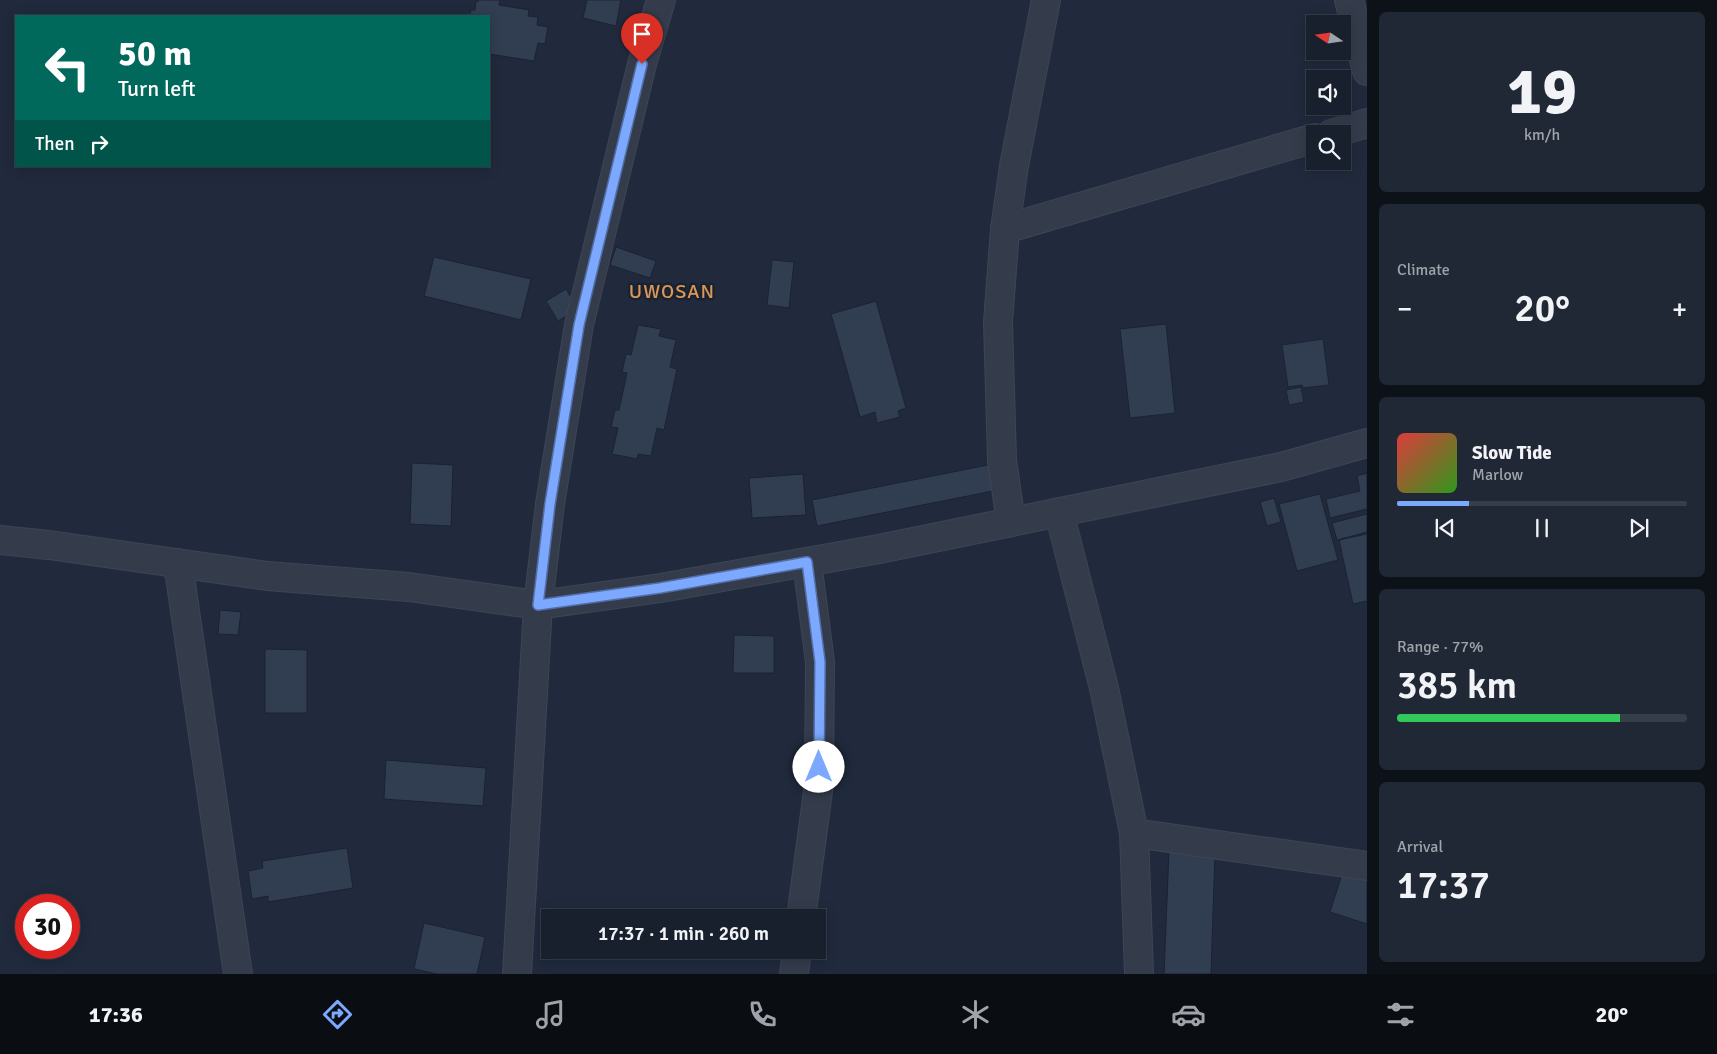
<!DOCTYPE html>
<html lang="en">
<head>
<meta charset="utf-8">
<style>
  body { margin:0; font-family:Signika,sans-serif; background:#212835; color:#f1f3f6; height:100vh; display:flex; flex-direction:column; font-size:19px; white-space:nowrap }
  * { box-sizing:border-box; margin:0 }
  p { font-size:16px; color:#9fa3aa }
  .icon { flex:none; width:28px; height:28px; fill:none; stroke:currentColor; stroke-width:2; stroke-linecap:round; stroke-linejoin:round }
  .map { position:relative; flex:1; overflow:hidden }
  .sheet { display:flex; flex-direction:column; gap:12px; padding:12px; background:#0d1219; width:350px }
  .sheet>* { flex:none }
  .guide { position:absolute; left:15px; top:15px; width:475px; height:152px; border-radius:0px; box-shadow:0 2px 12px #0003,0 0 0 1px #363e49; background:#00695c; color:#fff; overflow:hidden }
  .needle { width:32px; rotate:283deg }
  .controls { position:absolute; left:1306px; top:15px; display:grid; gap:10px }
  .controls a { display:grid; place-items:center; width:45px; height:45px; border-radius:0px; background:#18202d; box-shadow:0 2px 12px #0003,0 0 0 1px #363e49; font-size:25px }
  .speed { position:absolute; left:15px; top:894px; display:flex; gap:10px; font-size:25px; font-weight:700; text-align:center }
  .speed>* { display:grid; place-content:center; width:65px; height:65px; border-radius:50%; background:#18202d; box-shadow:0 2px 12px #0003,0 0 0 1px #363e49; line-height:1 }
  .speed .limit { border:8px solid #d22; background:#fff; color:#111 }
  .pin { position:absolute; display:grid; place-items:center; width:42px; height:42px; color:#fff; margin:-51px -21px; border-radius:50% 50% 50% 0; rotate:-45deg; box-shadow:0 0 5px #0007 }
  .pin .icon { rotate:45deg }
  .me { position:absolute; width:55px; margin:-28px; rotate:0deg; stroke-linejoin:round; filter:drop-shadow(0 0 4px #0008) }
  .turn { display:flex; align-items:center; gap:18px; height:105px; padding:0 20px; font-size:22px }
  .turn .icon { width:65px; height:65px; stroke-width:2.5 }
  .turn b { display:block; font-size:35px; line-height:42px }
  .then { display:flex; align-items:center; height:48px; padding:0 20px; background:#0003; gap:10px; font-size:19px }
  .big { font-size:38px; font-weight:600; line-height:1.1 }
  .sheet .card { flex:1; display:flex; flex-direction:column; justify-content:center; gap:8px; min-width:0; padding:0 18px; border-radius:8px; background:#212835 }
  .sheet .dial { align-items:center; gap:0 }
  .dial b { font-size:65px; line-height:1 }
  .song { display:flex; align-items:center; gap:15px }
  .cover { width:60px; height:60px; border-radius:8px; background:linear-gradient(135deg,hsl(0 70% 55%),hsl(110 70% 35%)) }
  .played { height:5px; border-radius:2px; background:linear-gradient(90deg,#7ca9ff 25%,#363e49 25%) }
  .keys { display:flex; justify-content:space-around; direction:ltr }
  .heat { display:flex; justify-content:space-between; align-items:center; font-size:28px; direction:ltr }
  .charge { height:8px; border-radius:4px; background:linear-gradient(90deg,#34c759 77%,#363e49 0) }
  .trip { position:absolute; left:541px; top:909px; width:285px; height:50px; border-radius:0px; background:#18202d; box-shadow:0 2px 12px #0003,0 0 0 1px #363e49; font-weight:600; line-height:50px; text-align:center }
  .dock { display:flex; height:80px; justify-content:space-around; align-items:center; background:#0a0d12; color:#9fa3aa }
  .dock .icon { width:35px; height:35px }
  .dock .selected { color:#7ca9ff }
  .dock b { font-size:22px; color:#f1f3f6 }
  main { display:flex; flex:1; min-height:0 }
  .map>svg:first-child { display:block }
  .building { fill:#313e52; stroke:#1b2332 }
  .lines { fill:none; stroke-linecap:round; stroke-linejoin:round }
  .minor-casing { stroke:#3d4555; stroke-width:30 }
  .tertiary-casing { stroke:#3d4555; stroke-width:30 }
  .minor { stroke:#343c4c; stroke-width:28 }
  .tertiary { stroke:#343c4c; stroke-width:28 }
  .route-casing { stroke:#516ea6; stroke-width:12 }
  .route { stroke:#7ca9ff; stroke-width:9 }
  .labels { text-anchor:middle; stroke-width:5; stroke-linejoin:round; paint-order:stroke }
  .quarter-label { font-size:20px; letter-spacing:1px; fill:#dd9655; stroke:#192230 }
</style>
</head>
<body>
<main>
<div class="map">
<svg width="1367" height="974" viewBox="0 0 1367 974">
  <rect width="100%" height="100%" fill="#202a3c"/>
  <!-- building -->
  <g class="building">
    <path d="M478,0H500L499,5L529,10L528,16L538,17L537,25L548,27L545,44L538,43L534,61L489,54V16H470L471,10H475L476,1L478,2Z"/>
    <path d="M587,0H621L616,26L583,18Z"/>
    <path d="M616,247L656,261L650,278L610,265Z"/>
    <path d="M434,257L531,279L521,320L424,296Z"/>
    <path d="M772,260L794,262L789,308L767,305Z"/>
    <path d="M566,289L578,309L558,321L546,301Z"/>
    <path d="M876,301L906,408L898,411L900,417L877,423L875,412L860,417L831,314Z"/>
    <path d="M1166,324L1175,413L1130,418L1120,329Z"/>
    <path d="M638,325L661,329L659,336L676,340L670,367L677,369L664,430L657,428L651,456L638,454L637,459L612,454L618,428L611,427L615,410H619L627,373L622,372L626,354L631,355Z"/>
    <path d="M1323,339L1329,385L1303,388L1302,385L1288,387L1282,345Z"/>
    <path d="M1301,387L1304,402L1289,405L1286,390Z"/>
    <path d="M412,463L453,465L451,526L410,524Z"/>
    <path d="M993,464L998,490L817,526L812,500Z"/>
    <path d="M1367,473V509L1330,518L1326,499L1360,491L1357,476Z"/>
    <path d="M803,474L806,515L752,518L749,478Z"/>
    <path d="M1320,494L1338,560L1297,571L1279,504Z"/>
    <path d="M1274,498L1281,522L1267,526L1260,502Z"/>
    <path d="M1367,514V532L1337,540L1332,523Z"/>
    <path d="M1367,534V601L1353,604L1339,540Z"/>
    <path d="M220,610L241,612L238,635L218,634Z"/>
    <path d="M734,635L774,636V673H733Z"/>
    <path d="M265,649L307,650V713H265Z"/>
    <path d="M386,760L486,768L483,806L384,799Z"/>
    <path d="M347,848L353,888L268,902V896L252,899L248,871L263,868L262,861Z"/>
    <path d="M1169,851L1215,852L1211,974H1164Z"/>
    <path d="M1345,865L1367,872V924L1330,912Z"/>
    <path d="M424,923L485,937L477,974H437L414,969Z"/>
  </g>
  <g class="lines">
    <!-- minor casing -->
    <g class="minor-casing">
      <g id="minor">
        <path d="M1349,0L1367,71"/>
        <path d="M1331,134L1367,123"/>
        <path d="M1005,229L1315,138"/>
        <path d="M1059,512L1104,688L1134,833L1139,974"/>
        <path d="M1011,522L1002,460L998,322L1005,229L1014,166L1046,0"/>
        <path d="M178,563L238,974"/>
        <path d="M1134,833L1367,866"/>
        <path d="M801,918L819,784L820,662L807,562"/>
        <path d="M517,974L538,605L550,504L579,325L642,64L661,0"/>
        <path d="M794,974L797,950"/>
      </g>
    </g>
    <!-- tertiary casing -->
    <g class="tertiary-casing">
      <path id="tertiary" d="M0,540L49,545L267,576L409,587L538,605L661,588L879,549L1281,467L1367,443"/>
    </g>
    <!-- minor -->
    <use href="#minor" class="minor"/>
    <!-- tertiary -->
    <use href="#tertiary" class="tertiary"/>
  </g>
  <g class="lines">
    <!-- route casing -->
    <g class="route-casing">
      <path id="route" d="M642,64L579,325L550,504L538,605L660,588L807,562L820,662L819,767"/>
    </g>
    <!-- route -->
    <use href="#route" class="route"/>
  </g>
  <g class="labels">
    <!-- quarter labels -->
    <g class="quarter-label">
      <text x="672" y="298">UWOSAN</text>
    </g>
  </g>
</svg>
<div class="controls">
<a><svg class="needle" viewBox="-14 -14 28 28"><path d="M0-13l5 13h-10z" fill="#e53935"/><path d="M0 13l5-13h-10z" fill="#9fa3aa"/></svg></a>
<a><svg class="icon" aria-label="sound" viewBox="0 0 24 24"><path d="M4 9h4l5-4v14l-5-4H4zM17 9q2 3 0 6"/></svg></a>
<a><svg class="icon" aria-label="search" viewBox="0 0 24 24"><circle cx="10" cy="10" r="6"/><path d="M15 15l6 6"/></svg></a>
</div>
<div class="speed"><div class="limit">30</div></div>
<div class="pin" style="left:642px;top:64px;background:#d93025"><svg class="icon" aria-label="arrive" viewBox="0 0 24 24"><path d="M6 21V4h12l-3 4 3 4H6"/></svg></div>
<svg class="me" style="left:819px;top:767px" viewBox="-20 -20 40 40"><circle r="19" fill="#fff"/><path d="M0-13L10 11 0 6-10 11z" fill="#7ca9ff"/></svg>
<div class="trip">17:37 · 1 min · 260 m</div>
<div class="guide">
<div class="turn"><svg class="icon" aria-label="left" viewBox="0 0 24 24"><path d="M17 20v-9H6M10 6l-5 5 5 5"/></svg><div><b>50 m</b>Turn left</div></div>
<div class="then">Then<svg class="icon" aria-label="right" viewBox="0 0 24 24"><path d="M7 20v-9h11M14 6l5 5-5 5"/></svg></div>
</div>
</div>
<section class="sheet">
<div class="card dial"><b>19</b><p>km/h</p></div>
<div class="card"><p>Climate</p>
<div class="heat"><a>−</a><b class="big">20°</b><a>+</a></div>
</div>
<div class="card">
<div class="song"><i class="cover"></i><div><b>Slow Tide</b><p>Marlow</p></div></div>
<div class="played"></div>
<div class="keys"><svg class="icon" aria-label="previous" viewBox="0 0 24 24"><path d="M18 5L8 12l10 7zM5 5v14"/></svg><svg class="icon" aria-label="pause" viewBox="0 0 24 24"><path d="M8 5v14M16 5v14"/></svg><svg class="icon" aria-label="next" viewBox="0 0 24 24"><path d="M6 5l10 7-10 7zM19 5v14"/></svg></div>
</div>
<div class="card"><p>Range · 77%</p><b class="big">385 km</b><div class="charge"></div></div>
<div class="card"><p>Arrival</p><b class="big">17:37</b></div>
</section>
</main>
<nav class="dock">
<b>17:36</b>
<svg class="icon selected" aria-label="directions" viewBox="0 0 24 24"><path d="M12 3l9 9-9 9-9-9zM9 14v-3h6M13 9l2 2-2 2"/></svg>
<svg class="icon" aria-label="music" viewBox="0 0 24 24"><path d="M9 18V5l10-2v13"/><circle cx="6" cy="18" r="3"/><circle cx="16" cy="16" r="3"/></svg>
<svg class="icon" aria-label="phone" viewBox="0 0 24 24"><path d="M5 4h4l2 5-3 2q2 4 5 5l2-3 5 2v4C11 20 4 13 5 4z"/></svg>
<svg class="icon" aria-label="climate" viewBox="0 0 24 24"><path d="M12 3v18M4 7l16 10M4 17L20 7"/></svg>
<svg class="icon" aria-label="car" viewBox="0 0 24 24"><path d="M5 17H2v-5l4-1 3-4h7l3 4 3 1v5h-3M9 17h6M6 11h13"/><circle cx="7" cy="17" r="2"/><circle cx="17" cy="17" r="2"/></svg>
<svg class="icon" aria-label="filters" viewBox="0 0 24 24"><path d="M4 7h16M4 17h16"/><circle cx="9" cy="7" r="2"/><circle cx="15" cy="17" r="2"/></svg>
<b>20°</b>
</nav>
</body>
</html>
